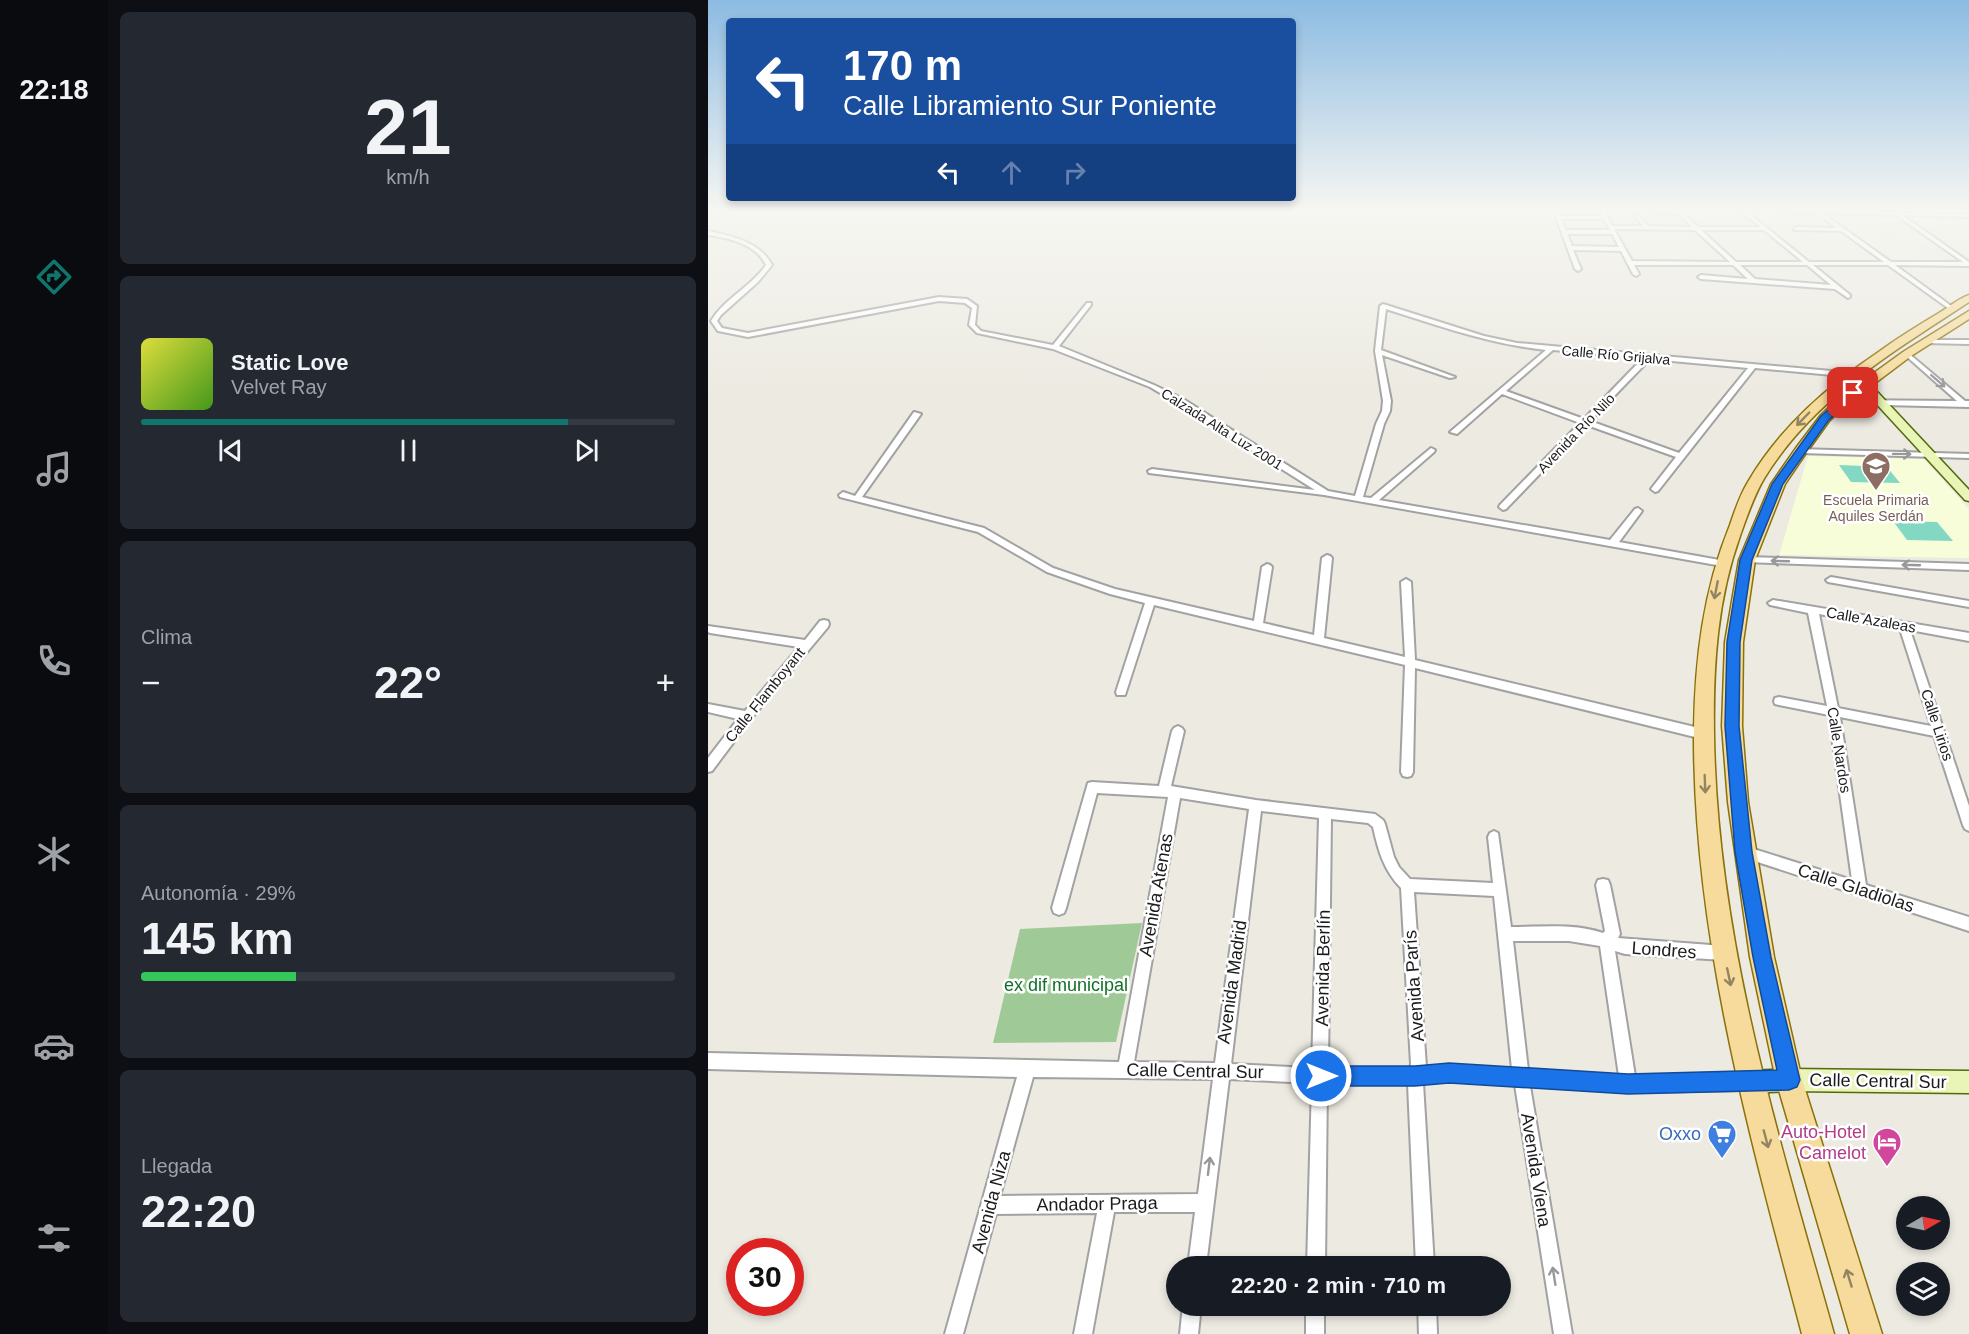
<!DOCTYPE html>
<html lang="es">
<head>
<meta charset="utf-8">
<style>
  body { margin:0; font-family:Helvetica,sans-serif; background:#242831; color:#f1f3f6; height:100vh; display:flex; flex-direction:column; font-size:22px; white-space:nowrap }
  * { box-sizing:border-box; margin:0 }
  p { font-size:20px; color:#9ea1a6 }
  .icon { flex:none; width:33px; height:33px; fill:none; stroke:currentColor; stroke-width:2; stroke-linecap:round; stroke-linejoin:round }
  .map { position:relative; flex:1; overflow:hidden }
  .details { display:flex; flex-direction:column; gap:12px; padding:12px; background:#0d0f14; width:600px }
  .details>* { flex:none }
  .banner { position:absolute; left:18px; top:18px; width:570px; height:183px; border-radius:6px; box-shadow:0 3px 9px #0003; background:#1a4fa0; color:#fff; overflow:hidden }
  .needle { width:39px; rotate:81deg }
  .buttons { position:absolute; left:1188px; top:1196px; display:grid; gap:12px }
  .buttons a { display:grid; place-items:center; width:54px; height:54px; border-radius:50%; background:#171b24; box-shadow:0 3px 9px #0003; font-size:30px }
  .speed { position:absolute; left:18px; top:1238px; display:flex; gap:12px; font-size:30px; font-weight:700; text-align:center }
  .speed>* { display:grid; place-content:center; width:78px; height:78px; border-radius:50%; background:#171b24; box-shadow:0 3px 9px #0003; line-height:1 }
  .speed .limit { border:9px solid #d22; background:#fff; color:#111 }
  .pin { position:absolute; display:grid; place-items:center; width:51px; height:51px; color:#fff; margin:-26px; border-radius:12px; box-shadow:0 3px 9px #0006 }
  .me { position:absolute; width:66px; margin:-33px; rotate:90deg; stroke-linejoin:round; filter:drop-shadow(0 0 4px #0008) }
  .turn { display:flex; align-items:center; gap:21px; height:126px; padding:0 18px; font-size:27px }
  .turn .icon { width:78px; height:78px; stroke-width:2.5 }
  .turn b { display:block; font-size:42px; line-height:51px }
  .lanes { display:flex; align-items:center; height:57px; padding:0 18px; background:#0003; justify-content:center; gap:30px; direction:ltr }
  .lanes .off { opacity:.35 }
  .big { font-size:45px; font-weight:700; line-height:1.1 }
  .details .widget { flex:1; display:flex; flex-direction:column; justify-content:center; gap:9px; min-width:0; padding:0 21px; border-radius:9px; background:#242831 }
  .details .dial { align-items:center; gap:0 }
  .dial b { font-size:78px; line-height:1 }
  .song { display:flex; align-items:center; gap:18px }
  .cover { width:72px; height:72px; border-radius:9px; background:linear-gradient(135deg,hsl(60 70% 55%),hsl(100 70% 35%)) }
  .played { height:6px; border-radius:3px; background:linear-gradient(90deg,#0f766e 80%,#363941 80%) }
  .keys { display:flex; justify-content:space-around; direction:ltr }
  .heat { display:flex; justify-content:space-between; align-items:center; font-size:33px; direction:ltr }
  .charge { height:9px; border-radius:4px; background:linear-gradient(90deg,#34c759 29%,#363941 0) }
  .trip { position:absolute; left:458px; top:1256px; width:345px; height:60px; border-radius:30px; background:#171b24; box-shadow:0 3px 9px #0003; font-weight:700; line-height:60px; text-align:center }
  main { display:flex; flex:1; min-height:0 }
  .tabs { display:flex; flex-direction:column; width:108px; justify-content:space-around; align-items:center; background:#090b0e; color:#9ea1a6 }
  .tabs .icon { width:42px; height:42px }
  .tabs .current { color:#0f766e }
  .tabs b { font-size:27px; color:#f1f3f6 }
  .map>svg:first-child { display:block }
  .education { fill:#f8fdd9 }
  .farmland { fill:#e4ebcc }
  .forest { fill:#9fca97 }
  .pitch { fill:#82d8c2 }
  .parking { fill:#e3e3e3 }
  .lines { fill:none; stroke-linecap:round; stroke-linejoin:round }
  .street-casing { stroke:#a2a2a2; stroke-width:4 }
  .secondary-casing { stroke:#526a0a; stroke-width:3 }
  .primary-casing { stroke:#8a7108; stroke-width:3 }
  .street { fill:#fff; fill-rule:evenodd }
  .secondary { fill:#e9f5b6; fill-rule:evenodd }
  .primary { fill:#f6db9c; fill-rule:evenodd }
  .oneway { stroke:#989898 }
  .oneway2 { stroke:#938562 }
  .route { fill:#1a73e8; stroke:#114b97; stroke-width:1.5 }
  .labels { text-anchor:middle; stroke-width:5; stroke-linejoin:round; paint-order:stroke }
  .far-street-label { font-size:14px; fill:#1b1b1b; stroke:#fff }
  .far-education-label { font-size:14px; fill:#785e54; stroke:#fff }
  .street-label { font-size:15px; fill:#1b1b1b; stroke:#fff }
  .near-street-label { font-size:18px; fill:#1b1b1b; stroke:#fff }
  .near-park-label { font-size:18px; fill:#107126; stroke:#fff }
  .near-hotel-label { font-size:18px; fill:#b23c85; stroke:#fff; text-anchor:end }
  .near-shop-label { font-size:18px; fill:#366cbe; stroke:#fff; text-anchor:end }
</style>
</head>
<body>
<main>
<nav class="tabs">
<b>22:18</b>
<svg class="icon current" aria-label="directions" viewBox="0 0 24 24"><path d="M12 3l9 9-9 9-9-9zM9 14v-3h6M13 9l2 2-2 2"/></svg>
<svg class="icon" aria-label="music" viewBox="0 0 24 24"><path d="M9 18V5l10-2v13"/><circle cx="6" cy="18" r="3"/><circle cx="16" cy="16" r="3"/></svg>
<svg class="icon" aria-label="phone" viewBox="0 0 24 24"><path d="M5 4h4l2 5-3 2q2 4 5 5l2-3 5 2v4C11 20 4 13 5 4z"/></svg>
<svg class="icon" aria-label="climate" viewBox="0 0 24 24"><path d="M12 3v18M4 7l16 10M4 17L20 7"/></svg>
<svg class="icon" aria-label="car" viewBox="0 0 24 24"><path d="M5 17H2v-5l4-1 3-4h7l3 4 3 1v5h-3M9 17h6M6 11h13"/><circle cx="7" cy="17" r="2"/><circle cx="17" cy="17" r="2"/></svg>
<svg class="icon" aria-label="filters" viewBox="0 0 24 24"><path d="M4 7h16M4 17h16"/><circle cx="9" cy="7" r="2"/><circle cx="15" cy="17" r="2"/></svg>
</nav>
<section class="details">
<div class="widget dial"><b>21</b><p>km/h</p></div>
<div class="widget">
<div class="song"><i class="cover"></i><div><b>Static Love</b><p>Velvet Ray</p></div></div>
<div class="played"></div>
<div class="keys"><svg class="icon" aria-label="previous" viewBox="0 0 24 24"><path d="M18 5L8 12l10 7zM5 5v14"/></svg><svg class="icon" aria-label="pause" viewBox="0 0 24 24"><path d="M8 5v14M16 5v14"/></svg><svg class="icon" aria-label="next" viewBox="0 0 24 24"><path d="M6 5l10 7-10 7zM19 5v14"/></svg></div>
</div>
<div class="widget"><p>Clima</p>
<div class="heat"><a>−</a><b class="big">22°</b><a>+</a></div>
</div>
<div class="widget"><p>Autonomía · 29%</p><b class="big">145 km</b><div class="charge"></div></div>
<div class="widget"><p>Llegada</p><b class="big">22:20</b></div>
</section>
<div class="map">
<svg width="1261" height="1334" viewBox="0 0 1261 1334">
  <rect width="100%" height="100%" fill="#eceae1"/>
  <!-- education -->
  <path class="education" d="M1100,456L1216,459L1261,509V558L1071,555Z"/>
  <!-- farmland -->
  <path class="farmland" d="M1160,223H1199L1212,232H1189L1197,239H1181Z"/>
  <!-- forest -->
  <path class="forest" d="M434,923L408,1042L285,1043L312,929Z"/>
  <!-- pitch -->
  <g class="pitch">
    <path d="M1131,465L1179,467L1192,483L1143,482Z"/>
    <path d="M1185,521L1229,522L1245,541L1199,540Z"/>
  </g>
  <!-- parking -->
  <path class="parking" d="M1208,246H1231L1254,262H1211L1206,256H1221Z"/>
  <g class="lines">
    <!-- street casing -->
    <g class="street-casing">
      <g id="street">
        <path d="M845,209H850L852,216H895L891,209H896L904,226H935L925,213L927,212L940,226L984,227L971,214L940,212L942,211H968L966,209H971L990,227H1053L1032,211L1023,209H1089L1261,215V217L1194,215L1261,262V266L1187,265L1246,308L1247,309L1244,311L1180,265H1105L1142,295V297L1140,298L1127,289L993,279L990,277L993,275L1040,279L1025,265H926L931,274L928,276L925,274L913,251L865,250L873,269L870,271L867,269ZM1038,211L1109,213L1129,228L1088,227L1086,230L1133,231L1176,262H1101ZM1114,213L1188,215L1255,262H1183ZM853,219H896L902,230H858ZM906,229L987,230L1022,262L924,261ZM993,230H1056L1095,262H1028ZM859,234H904L911,247L864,246ZM1032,265H1099L1123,285L1047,279Z"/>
        <path d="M0,231C24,236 52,242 64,265L50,282L13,315L9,321L14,328L40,333L231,297L259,299L269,306L267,325L273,331L345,345L379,303H383V305L351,346L446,385L475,399L620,491L647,496L668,424L674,411L675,401L667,351L672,306L675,304L776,336L809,343L1146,373L1149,375L1146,377L1047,368L950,491L947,492L943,489L968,457L879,425L798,509L795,510L791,507L792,505L872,423L794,394L749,434L742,432L838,350C781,344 732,326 678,309L673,350L747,377L742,378L674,355L683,401L682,411L676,424L655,497L663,498L723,448L727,450L726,452L671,500L902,540L927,509L930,508L934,511L911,542L1017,561L1019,563L1017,565L1014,566L616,495L441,473L440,471L444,469L607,490L469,403L442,387L345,349L269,333L261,325L264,308L257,303L231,301L40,337L10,331L3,321C17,298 43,287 58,265C48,244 21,238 0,235ZM845,350L935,358L876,419L798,391ZM942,359L1040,368L971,453L882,421Z"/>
        <path d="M1217,340H1261V344L1215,343V341Z"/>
        <path d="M1199,352L1257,401H1261V407L1131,404L1130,402L1134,400L1249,401L1197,355V353Z"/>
        <path d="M206,412L213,414L154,497L276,528L345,568L407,589L546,621L554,567L559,564L562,565L564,567L555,623L606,635L614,558L619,555L622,556L624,558L616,638L697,657L693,582L698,579L703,582L707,660L995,729L999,731L1001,734L999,737L995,739L707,668L705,772L703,776L699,777L695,776L693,772L697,665L446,605L418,692L417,695H409L408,692L437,603L402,594L339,572L270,532L132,497L131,495L135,492L147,496Z"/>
        <path d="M1090,449L1261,454V458L1093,453H1090Z"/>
        <path d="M1039,557L1261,564V570L1036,562L1034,560Z"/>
        <path d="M1123,577L1261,601V607L1120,582L1118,580Z"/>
        <path d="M1065,600L1261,633V641L1202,630L1261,806V831L1257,829L1255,825L1226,736L1132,717L1158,885L1261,917V931L1031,856L1030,852L1031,848L1036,846L1144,880L1121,715L1071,705L1067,704L1066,701L1067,698L1071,697L1119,706L1100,613L1062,605L1060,603ZM1111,614L1192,629L1223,726L1130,708Z"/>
        <path d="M116,620L120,621L121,624L120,627L43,719L4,771L0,772V758L30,719L0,712V704L37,711L91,647L2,633L0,632V626L97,640L112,621Z"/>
        <path d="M470,726L474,728L476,731L463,786L548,800L667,814L675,820L677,824L686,857L691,867L702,879L785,883L780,837L782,833L786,831L790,833L803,927C833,927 866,923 895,933L897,931L888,885L890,880L895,879L900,880L902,885L912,934L910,938L1016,946L1021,948L1023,953L1021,958L1016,960L917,954L907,951L927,1076L1043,1074L1049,1076L1051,1082L1049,1088L1043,1090L920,1092L822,1086L864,1334H846L807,1085L741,1081L715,1083L726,1266H708L700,1084H619L617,1266H599L604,1083L521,1079L498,1266H480L487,1212H406L384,1334H366L389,1213L288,1214L255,1334H237L309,1077L0,1069V1053L411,1062L460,797L389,793L358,908L356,913L351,915L346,913L344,908L380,783L384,782L451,786L464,731L466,728ZM472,798L541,809L507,1063L426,1062ZM553,811L611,818L604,1068L523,1064ZM623,819L660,823L665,827C670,850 676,871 693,888L703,1064L702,1068H620ZM706,892L786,896L804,1069L741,1065L718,1067ZM805,941H861L892,946L911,1076L820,1070ZM325,1077L505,1079L490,1194L292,1196Z"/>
        <path d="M475,1305H493L490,1334H472Z"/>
        <rect x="598" y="1305" width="18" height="29"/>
        <path d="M710,1305H728L729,1334H711Z"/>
      </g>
    </g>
    <!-- secondary casing -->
    <g class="secondary-casing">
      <g id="secondary">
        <path d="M1156,381L1160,382L1261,490V501L1257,500L1152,386L1151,384Z"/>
        <path d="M1081,1069L1261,1071V1093L1081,1091L1043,1093L1035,1090L1032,1082L1035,1074L1043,1071Z"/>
      </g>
    </g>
    <!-- primary casing -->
    <g class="primary-casing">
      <g id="primary">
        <path d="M1261,295V302C1185,352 1106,398 1057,477C1046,495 1039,516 1032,536C1009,600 1005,667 1006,735C1009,941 1071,1138 1126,1334H1094C1042,1136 985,937 986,731C987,660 995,591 1022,525C1027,510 1032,495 1040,482C1072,427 1120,386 1172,351C1191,337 1211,325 1231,313C1241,307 1250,299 1261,295Z"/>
        <path d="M1261,311V319L1203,356L1138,405L1121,421L1098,453L1077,484L1047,560L1035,642L1034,726L1040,802L1066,957L1094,1080L1174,1334H1142L1068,1080L1042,957L1020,802L1014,726L1017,642L1031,560L1063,484L1088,448L1113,415L1130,399L1195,352Z"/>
      </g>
    </g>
    <!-- street -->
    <use href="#street" class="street"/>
    <!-- secondary -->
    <use href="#secondary" class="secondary"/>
    <!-- primary -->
    <use href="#primary" class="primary"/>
  </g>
  <!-- one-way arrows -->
  <defs><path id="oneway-shaft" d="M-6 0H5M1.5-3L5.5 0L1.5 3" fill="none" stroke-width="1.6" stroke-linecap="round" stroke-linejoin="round" transform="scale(1.5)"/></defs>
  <g class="oneway">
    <use href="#oneway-shaft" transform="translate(1230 381) rotate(41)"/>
    <use href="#oneway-shaft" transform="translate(1194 454) rotate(1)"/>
    <use href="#oneway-shaft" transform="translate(1072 561) rotate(-178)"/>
    <use href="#oneway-shaft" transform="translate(1203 565) rotate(-178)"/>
    <use href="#oneway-shaft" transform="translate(501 1166) rotate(-83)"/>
    <use href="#oneway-shaft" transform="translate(846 1276) rotate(-99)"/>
  </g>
  <g class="oneway2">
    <use href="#oneway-shaft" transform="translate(1095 419) rotate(134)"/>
    <use href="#oneway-shaft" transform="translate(1008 590) rotate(101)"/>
    <use href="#oneway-shaft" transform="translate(997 784) rotate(88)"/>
    <use href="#oneway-shaft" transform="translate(1021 977) rotate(78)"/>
    <use href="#oneway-shaft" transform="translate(1058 1139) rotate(75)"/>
    <use href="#oneway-shaft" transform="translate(1141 1278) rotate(-107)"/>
  </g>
  <!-- sky -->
  <linearGradient id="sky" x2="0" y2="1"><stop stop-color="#8cbbe2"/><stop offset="0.53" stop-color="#f6f6f2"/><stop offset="1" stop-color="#f6f6f2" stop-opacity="0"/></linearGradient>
  <rect width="1261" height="396" fill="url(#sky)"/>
  <!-- route -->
  <path class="route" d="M1142,391L1150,393L1120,421L1075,484L1044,560L1032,642L1031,726L1044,852L1063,957L1092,1080L1089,1087L1081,1090L920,1094L741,1083L707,1086H613L606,1083L603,1076L606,1069L613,1066H707L741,1063L920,1074L1069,1070L1045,957L1027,852L1017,726L1019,642L1032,560L1064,484L1113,416Z"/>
  <!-- icons -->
  <defs>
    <g id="school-pin" transform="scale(1.5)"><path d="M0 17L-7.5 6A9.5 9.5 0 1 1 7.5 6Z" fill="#8d6e63" stroke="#fff"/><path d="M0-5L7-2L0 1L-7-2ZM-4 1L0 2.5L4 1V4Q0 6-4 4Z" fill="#fff"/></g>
    <g id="supermarket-pin" transform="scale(1.5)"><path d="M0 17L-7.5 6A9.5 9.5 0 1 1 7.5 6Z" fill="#3f7fe0" stroke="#fff"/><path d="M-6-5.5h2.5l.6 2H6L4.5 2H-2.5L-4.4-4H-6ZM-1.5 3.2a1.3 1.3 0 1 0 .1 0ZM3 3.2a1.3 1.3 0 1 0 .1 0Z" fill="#fff"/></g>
    <g id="hotel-pin" transform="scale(1.5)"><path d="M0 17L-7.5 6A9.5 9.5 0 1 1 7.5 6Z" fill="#d1479c" stroke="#fff"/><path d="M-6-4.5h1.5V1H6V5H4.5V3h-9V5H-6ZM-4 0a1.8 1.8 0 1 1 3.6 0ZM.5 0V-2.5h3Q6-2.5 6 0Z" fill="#fff"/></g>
  </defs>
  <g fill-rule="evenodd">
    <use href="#school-pin" x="1168" y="466"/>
    <use href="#supermarket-pin" x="1014" y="1134"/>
    <use href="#hotel-pin" x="1179" y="1142"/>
  </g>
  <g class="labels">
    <!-- far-street labels -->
    <g class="far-street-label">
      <text transform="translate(908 355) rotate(5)" y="5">Calle Río Grijalva</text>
      <text transform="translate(514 429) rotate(32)" y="5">Calzada Alta Luz 2001</text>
      <text transform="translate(868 433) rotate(-46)" y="5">Avenida Río Nilo</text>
    </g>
    <!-- far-education labels -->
    <g class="far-education-label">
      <text x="1168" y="505">Escuela Primaria<tspan x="1168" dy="16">Aquiles Serdán</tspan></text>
    </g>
    <!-- street labels -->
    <g class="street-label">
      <text transform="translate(1163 620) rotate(10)" y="5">Calle Azaleas</text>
      <text transform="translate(57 695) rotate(-51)" y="5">Calle Flamboyant</text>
      <text transform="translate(1229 725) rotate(72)" y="5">Calle Lirios</text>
      <text transform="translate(1131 750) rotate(81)" y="5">Calle Nardos</text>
    </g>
    <!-- near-street labels -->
    <g class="near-street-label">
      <text transform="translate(1148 888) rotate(18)" y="6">Calle Gladiolas</text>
      <text transform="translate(448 895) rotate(-80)" y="6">Avenida Atenas</text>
      <text transform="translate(956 950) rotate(4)" y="6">Londres</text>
      <text transform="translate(615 968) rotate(-89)" y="6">Avenida Berlín</text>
      <text transform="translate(524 982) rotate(-82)" y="6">Avenida Madrid</text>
      <text transform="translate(706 986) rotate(-94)" y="6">Avenida París</text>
      <text transform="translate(487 1071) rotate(1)" y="6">Calle Central Sur</text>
      <text transform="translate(1170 1081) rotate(1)" y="6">Calle Central Sur</text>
      <text transform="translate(828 1170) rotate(81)" y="6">Avenida Viena</text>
      <text transform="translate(283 1202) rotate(-75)" y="6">Avenida Niza</text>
      <text transform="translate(389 1204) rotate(-1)" y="6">Andador Praga</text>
    </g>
    <!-- near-park labels -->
    <g class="near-park-label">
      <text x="358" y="991">ex dif municipal</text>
    </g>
    <!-- near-hotel labels -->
    <g class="near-hotel-label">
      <text x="1158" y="1138">Auto-Hotel<tspan x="1158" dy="21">Camelot</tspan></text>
    </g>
    <!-- near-shop labels -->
    <g class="near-shop-label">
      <text x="993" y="1140">Oxxo</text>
    </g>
  </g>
</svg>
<div class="buttons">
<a><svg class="needle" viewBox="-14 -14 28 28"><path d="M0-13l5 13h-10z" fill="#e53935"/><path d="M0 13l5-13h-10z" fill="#9ea1a6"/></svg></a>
<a><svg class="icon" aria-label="layers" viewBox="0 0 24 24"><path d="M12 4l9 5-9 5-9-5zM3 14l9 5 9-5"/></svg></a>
</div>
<div class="speed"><div class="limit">30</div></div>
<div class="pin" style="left:1145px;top:393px;background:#d93025"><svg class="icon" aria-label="arrive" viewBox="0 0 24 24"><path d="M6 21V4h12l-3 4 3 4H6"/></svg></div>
<svg class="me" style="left:613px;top:1076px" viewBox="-20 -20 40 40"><circle r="17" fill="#1a73e8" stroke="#fff" stroke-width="3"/><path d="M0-11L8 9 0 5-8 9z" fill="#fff"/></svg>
<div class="trip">22:20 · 2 min · 710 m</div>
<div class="banner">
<div class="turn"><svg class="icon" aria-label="left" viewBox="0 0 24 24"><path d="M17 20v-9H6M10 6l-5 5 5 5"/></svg><div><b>170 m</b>Calle Libramiento Sur Poniente</div></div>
<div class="lanes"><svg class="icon" aria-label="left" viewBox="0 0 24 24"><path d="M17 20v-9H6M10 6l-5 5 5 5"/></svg><svg class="icon off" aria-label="ahead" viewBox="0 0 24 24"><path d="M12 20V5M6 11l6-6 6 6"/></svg><svg class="icon off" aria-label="right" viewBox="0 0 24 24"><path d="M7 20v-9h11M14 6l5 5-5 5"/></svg></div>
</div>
</div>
</main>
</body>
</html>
